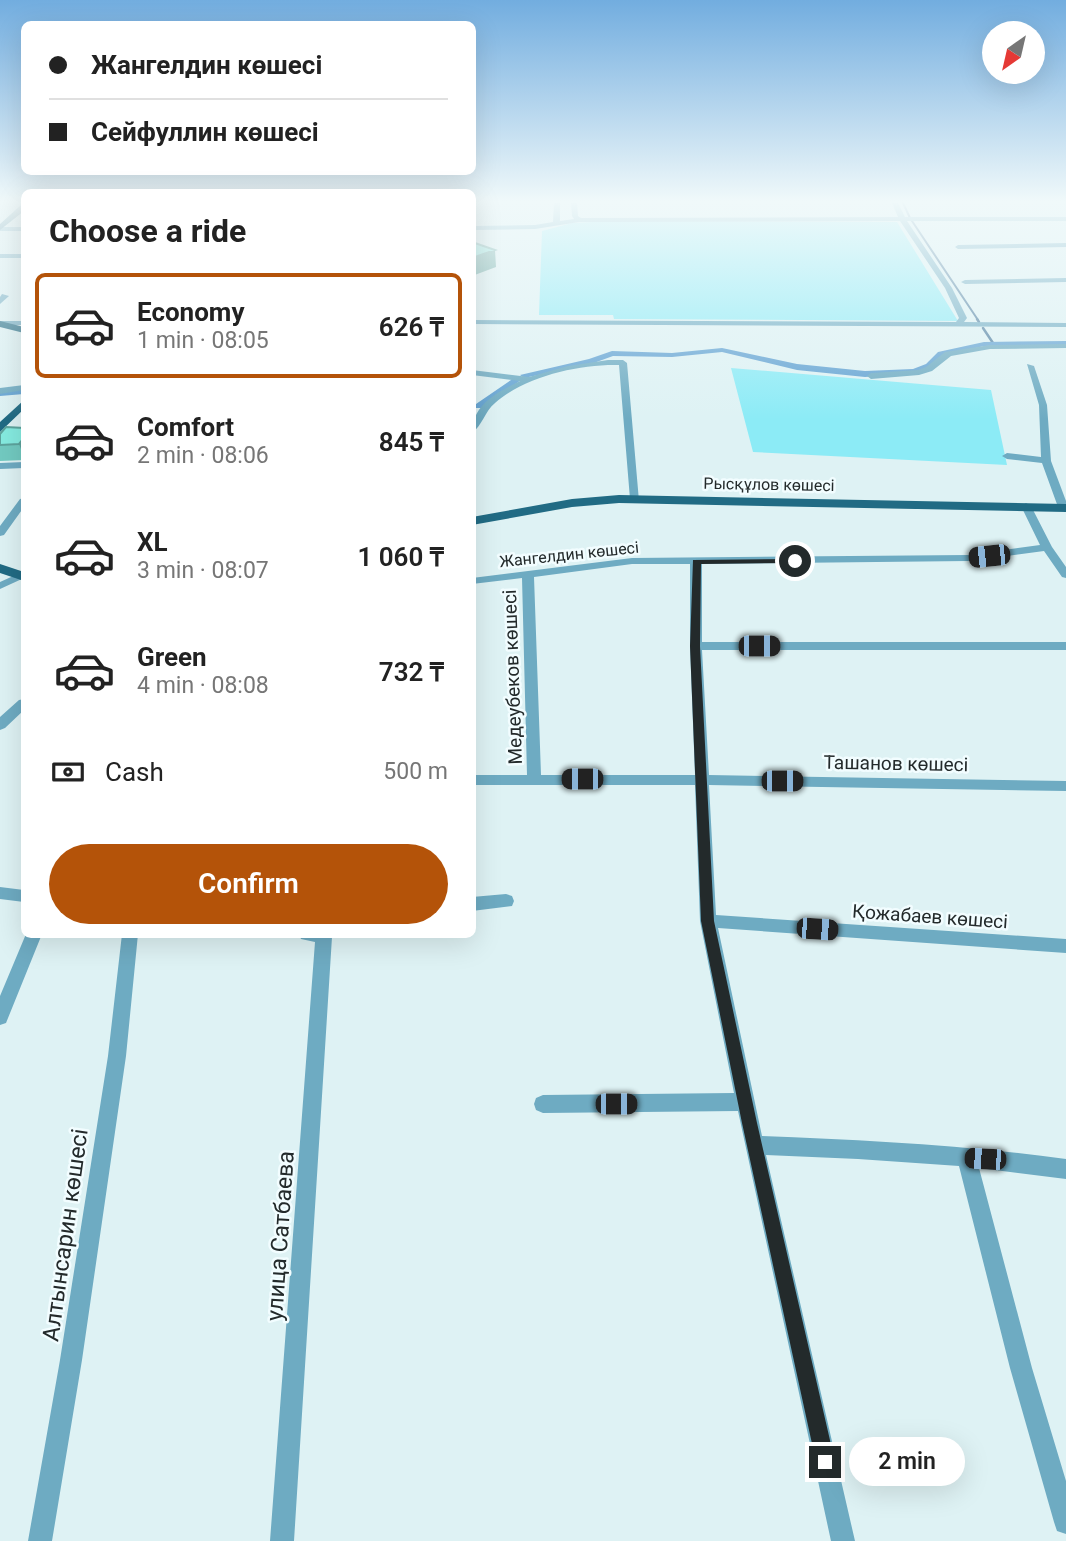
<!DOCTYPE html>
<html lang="en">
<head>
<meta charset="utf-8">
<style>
	:root { --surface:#fff; --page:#f2f2f2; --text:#222; --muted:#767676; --line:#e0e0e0; --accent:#b45309 }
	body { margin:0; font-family:Roboto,sans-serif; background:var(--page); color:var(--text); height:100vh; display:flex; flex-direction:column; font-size:26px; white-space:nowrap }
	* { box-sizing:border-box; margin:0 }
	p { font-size:23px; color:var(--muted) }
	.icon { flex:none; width:38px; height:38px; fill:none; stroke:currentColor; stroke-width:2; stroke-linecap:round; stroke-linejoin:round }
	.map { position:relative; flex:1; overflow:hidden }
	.details { position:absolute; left:21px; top:189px; width:455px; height:749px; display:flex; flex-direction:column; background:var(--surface); border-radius:10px; box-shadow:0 7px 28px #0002 }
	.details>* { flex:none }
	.guide { position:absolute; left:21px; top:21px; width:455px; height:154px; border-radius:10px; box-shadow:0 7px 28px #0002; display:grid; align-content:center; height:154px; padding:0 28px; background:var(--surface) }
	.needle { width:46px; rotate:214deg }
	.controls { position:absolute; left:982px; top:21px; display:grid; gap:14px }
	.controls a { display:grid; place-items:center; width:63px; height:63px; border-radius:50%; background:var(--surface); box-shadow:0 7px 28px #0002; font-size:35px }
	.end { position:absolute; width:32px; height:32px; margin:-16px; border:9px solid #232a2b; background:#fff; box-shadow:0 0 0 4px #fff }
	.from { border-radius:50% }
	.bubble { position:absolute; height:49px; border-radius:24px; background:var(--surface); box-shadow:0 7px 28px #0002; font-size:23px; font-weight:600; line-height:49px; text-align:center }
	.car { position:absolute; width:21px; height:42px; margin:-21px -10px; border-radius:9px; box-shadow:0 0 5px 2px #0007; background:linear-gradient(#222 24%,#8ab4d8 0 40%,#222 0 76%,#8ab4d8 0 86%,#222 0) }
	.guide b { display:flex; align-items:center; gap:24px; height:66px; font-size:26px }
	.guide b+b { border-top:2px solid var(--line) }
	.guide i { width:18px; height:18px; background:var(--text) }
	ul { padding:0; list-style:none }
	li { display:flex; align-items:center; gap:21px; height:105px; margin:0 14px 10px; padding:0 14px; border:4px solid transparent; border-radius:10px }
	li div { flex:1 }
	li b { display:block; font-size:26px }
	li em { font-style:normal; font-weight:600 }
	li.current { border-color:var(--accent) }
	li>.icon { width:63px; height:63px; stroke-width:1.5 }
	h2 { padding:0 28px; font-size:32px; line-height:84px }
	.pay { display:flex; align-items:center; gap:18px; height:77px; padding:0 28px; font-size:26px }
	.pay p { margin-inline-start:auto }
	.primary-button { display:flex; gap:14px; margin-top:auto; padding:14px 28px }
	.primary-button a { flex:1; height:80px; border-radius:42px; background:var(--accent); color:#fff; font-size:28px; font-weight:600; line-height:80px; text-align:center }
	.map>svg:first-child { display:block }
	.green { fill:#8cebf6 }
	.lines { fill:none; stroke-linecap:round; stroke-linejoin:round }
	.stream-far1 { stroke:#4f7ea0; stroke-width:2 }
	.stream { stroke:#4f7ea0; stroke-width:2.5 }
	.canal { fill:#62a2d2; fill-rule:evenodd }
	.minor { fill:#6eabc2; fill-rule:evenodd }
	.major { fill:#216b84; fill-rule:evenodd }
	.wall { fill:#72cac1 }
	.shaded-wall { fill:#5da49d }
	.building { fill:#85ebe0; stroke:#5da49d; stroke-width:2 }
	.route { fill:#232a2b }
	.labels { text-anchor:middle; stroke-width:5; stroke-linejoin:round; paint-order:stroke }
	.far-street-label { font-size:16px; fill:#232a2b; stroke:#f2fdff }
	.street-label { font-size:19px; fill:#232a2b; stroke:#f2fdff }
	.near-street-label { font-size:23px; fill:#232a2b; stroke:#f2fdff }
</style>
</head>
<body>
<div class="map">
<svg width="1066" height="1541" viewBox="0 0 1066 1541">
	<rect width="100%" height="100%" fill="#def2f4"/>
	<!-- green -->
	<path class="green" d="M 615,221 L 897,222 L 958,321 L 614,319 L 613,315 L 539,315 L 542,231 L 572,223 Z
		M 731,368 L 991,390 L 1007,465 L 753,452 Z"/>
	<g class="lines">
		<!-- stream-far1 -->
		<path class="stream-far1" d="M 903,203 L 910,218
			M 912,221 L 978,320"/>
		<!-- stream -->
		<path class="stream" d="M 977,319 L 979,322
			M 983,328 L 993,343"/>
		<!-- canal -->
		<path class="canal" d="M 1066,341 L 1066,345 L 984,346 L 944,356 L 932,368 L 917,373 L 865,377 L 797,370 L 722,352 L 672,357 L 613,356 L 591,364 L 524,378 L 520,375 L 589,359 L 612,351 L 672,353 L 722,348 L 797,364 L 865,371 L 913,369 L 926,364 L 938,352 L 984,342 Z
			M 514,378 L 521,380 L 482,408 L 476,408 L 476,404 Z
			M 24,388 L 24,394 L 0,396 L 0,390 Z"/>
		<!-- minor -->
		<path class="minor" d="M 554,203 L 560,203 L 560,221 L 574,219 L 572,216 L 571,203 L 577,203 L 578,216 L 581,218 L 898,217 L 892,203 L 898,203 L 905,217 L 1066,217 L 1066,221 L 907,221 L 952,288 L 967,318 L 964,322 L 1066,323 L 1066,327 L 472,324 L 472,320 L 956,322 L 959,318 L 945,288 L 900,221 L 579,222 L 535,229 L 472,230 L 472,226 L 535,225 L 553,222 Z
			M 0,227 L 24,227 L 24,231 L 0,231 Z
			M 1066,243 L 1066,247 L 958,249 L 955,247 L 958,245 Z
			M 0,254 L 24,254 L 24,258 L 0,258 Z
			M 1066,278 L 1066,282 L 965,284 L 961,282 L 965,280 Z
			M 2,294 L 9,296 L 0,304 L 0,297 Z
			M 0,321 L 24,321 L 24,325 L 0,325 Z
			M 1066,344 L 1066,348 L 990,349 L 951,356 L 932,371 L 919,375 L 871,379 L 867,376 L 871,373 L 918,370 L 926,367 L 945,352 L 990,345 Z
			M 608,360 L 623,360 L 627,363 L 639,501 L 630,499 L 619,365 C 579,364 526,376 495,403 C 485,411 482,426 472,433 C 472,405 497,392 520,381 L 472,375 L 472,370 L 529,377 L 568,366 Z
			M 1027,364 L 1034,366 L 1047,405 L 1051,461 L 1066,501 L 1066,509 L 1058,507 L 1042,463 L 1007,459 L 1002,456 L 1007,453 L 1041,457 L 1039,405 Z
			M 24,385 L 24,390 L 0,394 L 0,388 Z
			M 24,462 L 24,468 L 0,469 L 0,463 Z
			M 24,498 L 24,507 L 4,535 L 0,536 L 0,526 L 20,499 Z
			M 1026,503 L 1031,506 L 1052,547 L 1066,567 L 1066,578 L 1062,577 L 1044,551 L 968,561 L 702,564 L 702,642 L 1066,642 L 1066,650 L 702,650 L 709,775 L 1066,781 L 1066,791 L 709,785 L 716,915 L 1066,939 L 1066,953 L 718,928 L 762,1136 C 863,1140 965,1145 1066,1159 L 1066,1179 L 979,1168 L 1032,1368 L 1066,1481 L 1066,1534 L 1057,1531 L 1054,1522 L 1010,1368 L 959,1166 L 858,1159 L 766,1155 L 855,1541 L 831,1541 L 738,1111 L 543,1113 L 536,1110 L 534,1104 L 536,1098 L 543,1095 L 734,1093 L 700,921 L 695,785 L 472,785 L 472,775 L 527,775 L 522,578 L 472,584 L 472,578 L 632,558 L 968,555 L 1040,545 L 1021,506 ZM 632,564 L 690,564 L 690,646 L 695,775 L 541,775 L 534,577 Z
			M 20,573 L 24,574 L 24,578 L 0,589 L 0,582 Z
			M 24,699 L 24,710 L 5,728 L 0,730 L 0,717 L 19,700 Z
			M 0,887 L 24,890 L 24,902 L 0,899 Z
			M 506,894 L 512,896 L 514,901 L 512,906 L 472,911 L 472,897 Z
			M 26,934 L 42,934 L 6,1023 L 0,1025 L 0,996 Z
			M 122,934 L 138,934 L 126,1056 L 82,1360 L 52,1541 L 28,1541 L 60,1360 L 108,1056 Z
			M 299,934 L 332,934 L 332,937 L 294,1541 L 270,1541 L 315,942 L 301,939 Z"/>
		<!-- major -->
		<path class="major" d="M 21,205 L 24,205 L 24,211 L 0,230 L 0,224 Z
			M 0,321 L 24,327 L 24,333 L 0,327 Z
			M 24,400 L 24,409 L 0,432 L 0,422 Z
			M 619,495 L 1066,504 L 1066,512 L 619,503 L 572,507 L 472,525 L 472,517 L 572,499 Z
			M 0,564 L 24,572 L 24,581 L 0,573 Z"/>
	</g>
	<!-- wall -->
	<path class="wall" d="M 24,428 L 24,460 L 0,461 L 0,434 Z"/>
	<!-- shaded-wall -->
	<path class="shaded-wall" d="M 495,250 L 496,267 L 472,276 L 472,258 Z
		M 24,438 L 24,457 L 19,444 Z"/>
	<!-- building -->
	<path class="building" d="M 472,242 L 495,250 L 472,258 Z
		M 6,427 L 24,428 L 24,438 L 19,444 L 0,445 L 0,434 Z"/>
	<!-- sky -->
	<linearGradient id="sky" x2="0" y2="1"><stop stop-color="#72addf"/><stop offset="0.48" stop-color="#f0f9fa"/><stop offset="1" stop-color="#f0f9fa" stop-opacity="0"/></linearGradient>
	<rect width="1066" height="419" fill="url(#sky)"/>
	<!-- route -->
	<path class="route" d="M 795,559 L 798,559 L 798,563 L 701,564 L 700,646 L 714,921 L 757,1123 L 835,1462 L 832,1469 L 825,1471 L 818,1469 L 816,1462 L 742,1123 L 701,921 L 690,646 L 693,560 Z"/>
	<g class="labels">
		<!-- far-street labels -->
		<g class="far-street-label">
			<text transform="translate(769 484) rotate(1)" y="6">Рысқұлов көшесі</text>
			<text transform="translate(569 554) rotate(-6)" y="6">Жангелдин көшесі</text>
		</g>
		<!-- street labels -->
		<g class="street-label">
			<text transform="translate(512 677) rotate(-92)" y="7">Медеубеков көшесі</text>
			<text transform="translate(896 763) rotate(1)" y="7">Ташанов көшесі</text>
			<text transform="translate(930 916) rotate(4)" y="7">Қожабаев көшесі</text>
		</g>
		<!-- near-street labels -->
		<g class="near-street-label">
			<text transform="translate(65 1235) rotate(-82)" y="8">Алтынсарин көшесі</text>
			<text transform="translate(280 1236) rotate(-86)" y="8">улица Сатбаева</text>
		</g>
	</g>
</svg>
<div class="controls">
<a><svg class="needle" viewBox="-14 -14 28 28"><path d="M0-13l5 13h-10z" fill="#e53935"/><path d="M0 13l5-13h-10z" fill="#767676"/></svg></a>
</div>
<i class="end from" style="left:795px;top:561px"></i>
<i class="end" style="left:825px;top:1462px"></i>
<div class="bubble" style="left:849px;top:1437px;width:116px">2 min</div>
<i class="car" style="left:989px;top:556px;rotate:264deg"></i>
<i class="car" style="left:759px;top:646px;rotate:90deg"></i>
<i class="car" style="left:582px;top:779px;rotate:270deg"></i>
<i class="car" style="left:782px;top:781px;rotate:90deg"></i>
<i class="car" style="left:817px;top:929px;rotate:94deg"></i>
<i class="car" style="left:616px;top:1104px;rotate:90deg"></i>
<i class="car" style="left:985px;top:1159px;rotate:273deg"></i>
<div class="guide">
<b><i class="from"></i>Жангелдин көшесі</b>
<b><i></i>Сейфуллин көшесі</b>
</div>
<section class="details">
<h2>Choose a ride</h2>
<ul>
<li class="current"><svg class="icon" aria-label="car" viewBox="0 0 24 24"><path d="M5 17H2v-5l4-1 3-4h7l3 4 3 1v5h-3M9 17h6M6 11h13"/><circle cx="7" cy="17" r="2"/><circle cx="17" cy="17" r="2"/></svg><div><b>Economy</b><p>1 min · 08:05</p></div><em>626 ₸</em></li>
<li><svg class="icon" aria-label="car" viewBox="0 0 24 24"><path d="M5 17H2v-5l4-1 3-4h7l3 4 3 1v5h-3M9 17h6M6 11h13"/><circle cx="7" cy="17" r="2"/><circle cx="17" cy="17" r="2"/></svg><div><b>Comfort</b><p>2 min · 08:06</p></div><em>845 ₸</em></li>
<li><svg class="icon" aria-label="car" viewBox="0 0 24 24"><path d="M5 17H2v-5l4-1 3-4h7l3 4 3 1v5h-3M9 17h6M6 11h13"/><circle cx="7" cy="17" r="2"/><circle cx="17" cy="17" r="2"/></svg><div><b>XL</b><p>3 min · 08:07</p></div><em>1 060 ₸</em></li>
<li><svg class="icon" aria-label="car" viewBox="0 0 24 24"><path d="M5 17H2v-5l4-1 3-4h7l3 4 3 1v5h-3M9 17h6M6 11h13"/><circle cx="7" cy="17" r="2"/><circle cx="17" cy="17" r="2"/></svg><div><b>Green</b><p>4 min · 08:08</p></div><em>732 ₸</em></li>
</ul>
<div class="pay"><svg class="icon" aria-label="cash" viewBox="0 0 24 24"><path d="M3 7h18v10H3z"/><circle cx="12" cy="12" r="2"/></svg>Cash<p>500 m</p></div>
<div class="primary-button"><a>Confirm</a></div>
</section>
</div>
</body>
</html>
